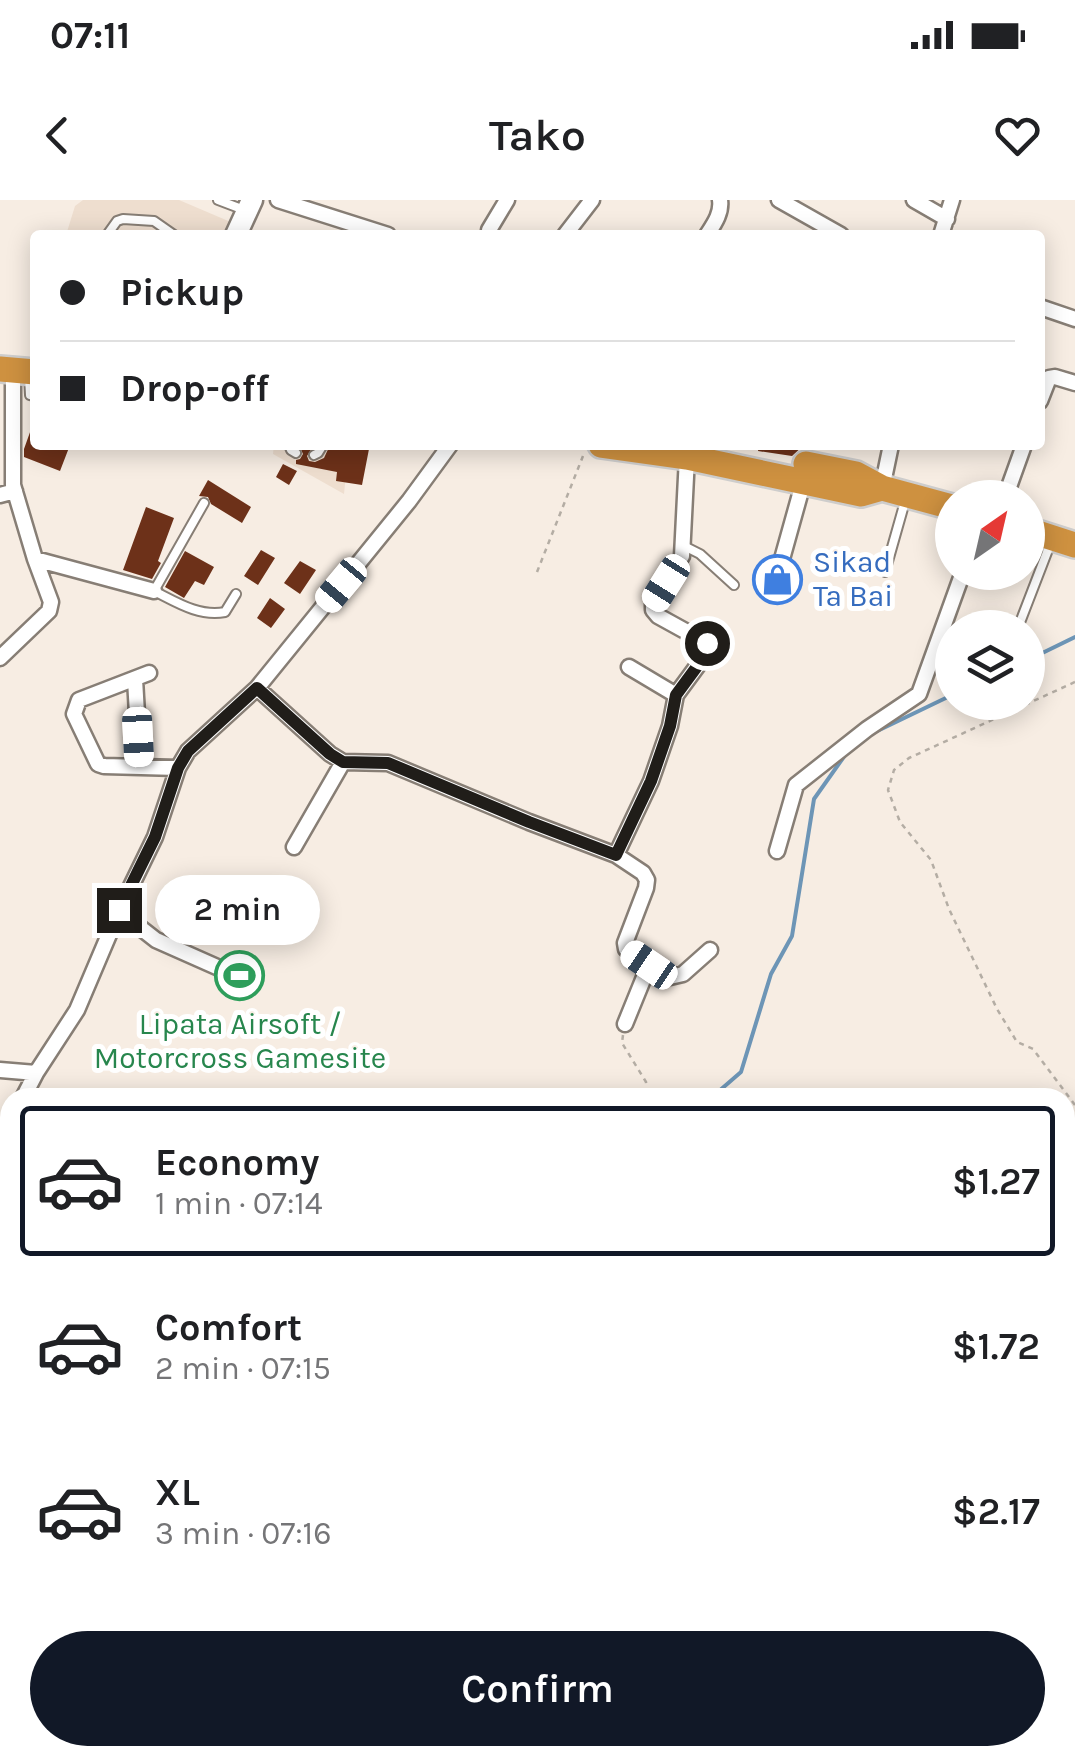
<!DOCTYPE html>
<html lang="en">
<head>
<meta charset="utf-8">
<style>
	:root { --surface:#fff; --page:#f6f6f6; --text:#202124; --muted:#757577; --line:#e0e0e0; --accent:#111827 }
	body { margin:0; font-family:Karla,sans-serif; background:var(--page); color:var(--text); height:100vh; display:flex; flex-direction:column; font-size:38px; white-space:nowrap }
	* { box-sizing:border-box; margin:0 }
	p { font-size:32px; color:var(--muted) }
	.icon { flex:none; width:55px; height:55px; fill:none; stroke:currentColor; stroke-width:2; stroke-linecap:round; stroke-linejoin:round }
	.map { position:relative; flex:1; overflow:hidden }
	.drawer { position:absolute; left:0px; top:888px; width:1075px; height:678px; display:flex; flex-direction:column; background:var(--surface); border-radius:30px 30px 0 0; box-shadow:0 5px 25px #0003 }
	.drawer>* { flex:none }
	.top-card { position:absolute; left:30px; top:30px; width:1015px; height:220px; border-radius:10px; box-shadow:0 5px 25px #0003; display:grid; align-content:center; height:220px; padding:0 30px; background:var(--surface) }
	.needle { width:65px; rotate:34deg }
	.buttons { position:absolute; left:935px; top:280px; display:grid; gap:20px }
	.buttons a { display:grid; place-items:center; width:110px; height:110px; border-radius:50%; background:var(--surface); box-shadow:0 5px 25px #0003; font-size:50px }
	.end { position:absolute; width:45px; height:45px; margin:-22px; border:12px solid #201d19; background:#fff; box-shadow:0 0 0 5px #fff }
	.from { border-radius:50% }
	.bubble { position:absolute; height:70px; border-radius:35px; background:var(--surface); box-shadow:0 5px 25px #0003; font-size:32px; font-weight:600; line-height:70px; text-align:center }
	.car { position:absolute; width:30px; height:60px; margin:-30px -15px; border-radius:12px; box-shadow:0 0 8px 2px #0007; background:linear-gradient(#fff 24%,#345 0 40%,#fff 0 76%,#345 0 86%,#fff 0) }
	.top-card b { display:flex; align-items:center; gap:35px; height:95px; font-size:38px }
	.top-card b+b { border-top:2px solid var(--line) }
	.top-card i { width:25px; height:25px; background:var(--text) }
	ul { padding:18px 0 0; list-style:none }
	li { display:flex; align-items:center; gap:30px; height:150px; margin:0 20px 15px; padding:0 10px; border:5px solid transparent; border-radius:10px }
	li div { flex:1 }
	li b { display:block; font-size:38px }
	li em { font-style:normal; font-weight:600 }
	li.on { border-color:var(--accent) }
	li>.icon { width:90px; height:90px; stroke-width:1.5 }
	.cta { display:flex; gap:20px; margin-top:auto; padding:20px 30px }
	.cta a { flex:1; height:115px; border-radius:60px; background:var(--accent); color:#fff; font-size:40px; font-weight:600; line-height:115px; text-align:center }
	.status { display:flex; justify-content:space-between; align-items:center; height:70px; padding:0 50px; background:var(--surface); direction:ltr }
	.status svg { height:28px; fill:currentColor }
	header { display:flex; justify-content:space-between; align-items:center; height:130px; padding:0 30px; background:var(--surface); font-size:45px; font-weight:600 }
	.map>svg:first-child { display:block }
	.built { fill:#eedecf }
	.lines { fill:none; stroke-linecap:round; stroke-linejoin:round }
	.stream { stroke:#6d95b6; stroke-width:4 }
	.building { fill:#6d3119 }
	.lane-casing { stroke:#877e75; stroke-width:12 }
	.street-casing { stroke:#877e75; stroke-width:19 }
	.secondary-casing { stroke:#877e75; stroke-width:25 }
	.highway-casing { stroke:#cecdcc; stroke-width:30 }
	.path { stroke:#b4ada4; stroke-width:2.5; stroke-dasharray:5 5; stroke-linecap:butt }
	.lane { stroke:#fff; stroke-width:8 }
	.street { stroke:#fff; stroke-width:14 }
	.secondary { stroke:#fff; stroke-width:20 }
	.highway { stroke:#ce9140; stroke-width:25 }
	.route { stroke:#201d19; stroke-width:12 }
	.labels { text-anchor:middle; stroke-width:10; stroke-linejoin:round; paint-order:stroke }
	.shop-label { font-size:30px; fill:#366cbe; stroke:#fff; text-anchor:start }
	.leisure-label { font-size:30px; fill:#27864d; stroke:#fff }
</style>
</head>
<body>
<div class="status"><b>07:11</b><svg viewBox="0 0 49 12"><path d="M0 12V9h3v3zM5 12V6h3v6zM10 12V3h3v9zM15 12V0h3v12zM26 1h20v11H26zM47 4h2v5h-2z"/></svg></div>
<header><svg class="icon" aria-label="back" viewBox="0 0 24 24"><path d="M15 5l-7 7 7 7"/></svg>Tako<svg class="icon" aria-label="heart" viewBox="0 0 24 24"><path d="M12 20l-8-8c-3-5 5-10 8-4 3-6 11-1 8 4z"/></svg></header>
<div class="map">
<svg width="1075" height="1563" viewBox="0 0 1075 1563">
	<rect width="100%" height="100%" fill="#f7ede3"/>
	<!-- built -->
	<path class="built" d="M 83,0 L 179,0 L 233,23 L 227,35 L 66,35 L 75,6 Z
		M 274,245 L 349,245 L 344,294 L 273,254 Z"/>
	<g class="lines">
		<!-- stream -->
		<path class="stream" d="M 1028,460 L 1075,437
			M 871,534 L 952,495
			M 711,898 L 741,872 L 771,774 L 792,736 L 814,599 L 848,551
			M 181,1563 L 190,1555"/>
	</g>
	<!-- building -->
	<path class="building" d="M 34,221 L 35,245 L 70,245 L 60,271 L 24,257 L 24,249 Z
		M 299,245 L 314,245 L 307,256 L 309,261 L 315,262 L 324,258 L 330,245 L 369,249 L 362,285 L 336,281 L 337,272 L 296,264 L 296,260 L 300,259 L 303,254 Z
		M 759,245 L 804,245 L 792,256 L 758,251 Z
		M 283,264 L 297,271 L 289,285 L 276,277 Z
		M 208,280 L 251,307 L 242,323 L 211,304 L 208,297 L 199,296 Z
		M 146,307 L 174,318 L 158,361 L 161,363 L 152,379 L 123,370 Z
		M 261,350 L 275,358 L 258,385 L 244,376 Z
		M 185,351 L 214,367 L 204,385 L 195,381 L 184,398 L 165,387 Z
		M 300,361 L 316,370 L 300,394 L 284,383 Z
		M 270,398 L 285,409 L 271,428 L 257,418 Z"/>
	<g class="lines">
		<defs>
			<path id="lane" d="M 218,0 L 247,11
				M 107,35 L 117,21 L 123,19 L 154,21 L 174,35
				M 29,176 L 30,195 L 35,196
				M 289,245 L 291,250 L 296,253
				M 314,255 L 318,253 L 323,245
				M 204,303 L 154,391 C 176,402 199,417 225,412 L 236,394
				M 684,346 L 700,354 L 734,385
				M 885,372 L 906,298
				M 1019,425 L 1051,342
				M 1065,1041 L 1075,1015
				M 1065,1091 L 1069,1100
				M 0,1282 L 10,1285"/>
			<path id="street" d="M 278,0 L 388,35
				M 779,0 L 841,35
				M 914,0 L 947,19
				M 489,35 L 489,30 L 507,0
				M 565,35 L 592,0
				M 707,35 C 714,24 722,13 720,0
				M 941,35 L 952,0
				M 1040,107 L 1075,119
				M 1040,201 L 1049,178 L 1055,177 L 1075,183
				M 882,288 L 891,245
				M 0,295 L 15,291
				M 1005,298 L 1024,245
				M 35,359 L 154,391
				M 785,386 L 779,381 L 777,377 L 804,280
				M 0,458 L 49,411 L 51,402 L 35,359 L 13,285 L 13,170
				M 629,467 L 676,495
				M 149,473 L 79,500 L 74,514 L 98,564 L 104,566 L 178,568
				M 135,479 L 140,567
				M 257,488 L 330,554 L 343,562 L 388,563 L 529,622 L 616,655 L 643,673 L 647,680 L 646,688 L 625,743 L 626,749 L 670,777 L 683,774 L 710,750
				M 294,647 L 343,562
				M 777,651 L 796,585 L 867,529 L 919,494 L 963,372
				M 616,655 L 651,581 L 670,526 L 676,495 L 704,457 L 708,447 L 707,443 L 658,416 L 653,410 L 653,405 L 682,356 L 687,257
				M 119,711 L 156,740 L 235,775
				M 625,824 L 649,765
				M 0,870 L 36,873
				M 23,898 L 36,873 L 77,810 L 119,711 L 155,637 L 178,568 L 188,551 L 257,488 L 409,301 L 450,245
				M 0,946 L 10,924
				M 1065,948 L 1075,940
				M 0,1198 L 8,1200
				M 1065,1243 L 1075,1247
				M 1065,1425 L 1075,1429"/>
			<path id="secondary" d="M 236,35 L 252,0"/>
			<path id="highway" d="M 0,169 L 35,172
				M 601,245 L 687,257 L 861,294 L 882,288
				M 806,264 L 856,274 L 882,288 L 952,307
				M 1028,330 L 1075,345"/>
		</defs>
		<!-- lane casing -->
		<use href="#lane" class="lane-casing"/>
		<!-- street casing -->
		<use href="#street" class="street-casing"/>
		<!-- secondary casing -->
		<use href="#secondary" class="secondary-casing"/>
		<!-- highway casing -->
		<use href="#highway" class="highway-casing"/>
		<!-- path -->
		<path class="path" d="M 537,372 L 583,256
			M 1075,482 L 909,558 L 894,570 L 888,590 L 900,622 L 931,660 L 949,709 L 997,809 L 1017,842 L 1033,849 L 1075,905
			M 623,835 L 622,843 L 646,882 L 647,898
			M 1065,1120 L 1068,1108
			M 1065,1178 L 1065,1206"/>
		<!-- lane -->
		<use href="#lane" class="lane"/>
		<!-- street -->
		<use href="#street" class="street"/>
		<!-- secondary -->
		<use href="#secondary" class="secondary"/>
		<!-- highway -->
		<use href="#highway" class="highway"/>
	</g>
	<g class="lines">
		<!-- route -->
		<path class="route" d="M 119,710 L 155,637 L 178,568 L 188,551 L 257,488 L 330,554 L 343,562 L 388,563 L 529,622 L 616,655 L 651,581 L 670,526 L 676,495 L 704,457 L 708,447 L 707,443"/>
	</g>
	<!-- icons -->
	<defs>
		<symbol id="shop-ring" viewBox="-11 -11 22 22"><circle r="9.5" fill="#fff" stroke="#3f7fe0" stroke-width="1.5"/><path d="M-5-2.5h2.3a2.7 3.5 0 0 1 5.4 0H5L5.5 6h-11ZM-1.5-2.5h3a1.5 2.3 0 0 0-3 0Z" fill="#3f7fe0"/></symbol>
		<symbol id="stadium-ring" viewBox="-11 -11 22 22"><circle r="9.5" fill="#fff" stroke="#2e9e5b" stroke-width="1.5"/><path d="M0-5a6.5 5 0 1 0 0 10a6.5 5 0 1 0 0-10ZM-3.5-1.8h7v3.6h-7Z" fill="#2e9e5b"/></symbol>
	</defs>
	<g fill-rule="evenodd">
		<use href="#shop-ring" x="750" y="352" width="55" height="55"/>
		<use href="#stadium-ring" x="212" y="748" width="55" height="55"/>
	</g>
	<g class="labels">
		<!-- shop labels -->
		<g class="shop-label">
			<text x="813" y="372">Sikad<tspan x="813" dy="34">Ta Bai</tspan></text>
		</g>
		<!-- leisure labels -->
		<g class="leisure-label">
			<text x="240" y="834">Lipata Airsoft /<tspan x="240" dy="34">Motorcross Gamesite</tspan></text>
		</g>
	</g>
</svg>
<div class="buttons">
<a><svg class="needle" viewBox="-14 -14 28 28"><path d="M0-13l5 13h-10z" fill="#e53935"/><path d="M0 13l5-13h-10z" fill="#757577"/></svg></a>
<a><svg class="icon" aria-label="layers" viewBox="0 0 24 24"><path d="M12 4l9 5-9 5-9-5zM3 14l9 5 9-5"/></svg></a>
</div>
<i class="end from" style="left:707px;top:443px"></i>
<i class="end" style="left:119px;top:710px"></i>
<div class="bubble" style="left:155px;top:675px;width:165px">2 min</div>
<i class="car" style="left:666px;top:383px;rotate:212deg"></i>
<i class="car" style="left:341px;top:385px;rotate:220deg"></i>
<i class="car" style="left:138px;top:537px;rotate:177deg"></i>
<i class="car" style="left:649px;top:765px;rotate:304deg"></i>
<div class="top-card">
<b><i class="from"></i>Pickup</b>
<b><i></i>Drop-off</b>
</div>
<section class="drawer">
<ul>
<li class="on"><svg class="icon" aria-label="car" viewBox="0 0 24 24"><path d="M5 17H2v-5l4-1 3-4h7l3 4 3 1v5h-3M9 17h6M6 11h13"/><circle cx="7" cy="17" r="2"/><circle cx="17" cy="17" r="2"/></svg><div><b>Economy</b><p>1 min · 07:14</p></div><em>$1.27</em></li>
<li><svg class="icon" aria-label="car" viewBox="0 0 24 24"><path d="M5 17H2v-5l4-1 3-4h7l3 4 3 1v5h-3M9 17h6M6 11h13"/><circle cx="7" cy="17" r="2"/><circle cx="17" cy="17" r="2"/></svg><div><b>Comfort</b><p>2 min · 07:15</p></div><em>$1.72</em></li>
<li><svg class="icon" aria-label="car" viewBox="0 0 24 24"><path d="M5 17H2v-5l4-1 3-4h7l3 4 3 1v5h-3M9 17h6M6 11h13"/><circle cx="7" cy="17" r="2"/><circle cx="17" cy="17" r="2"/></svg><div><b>XL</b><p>3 min · 07:16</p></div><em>$2.17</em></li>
</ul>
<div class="cta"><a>Confirm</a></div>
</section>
</div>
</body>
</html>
